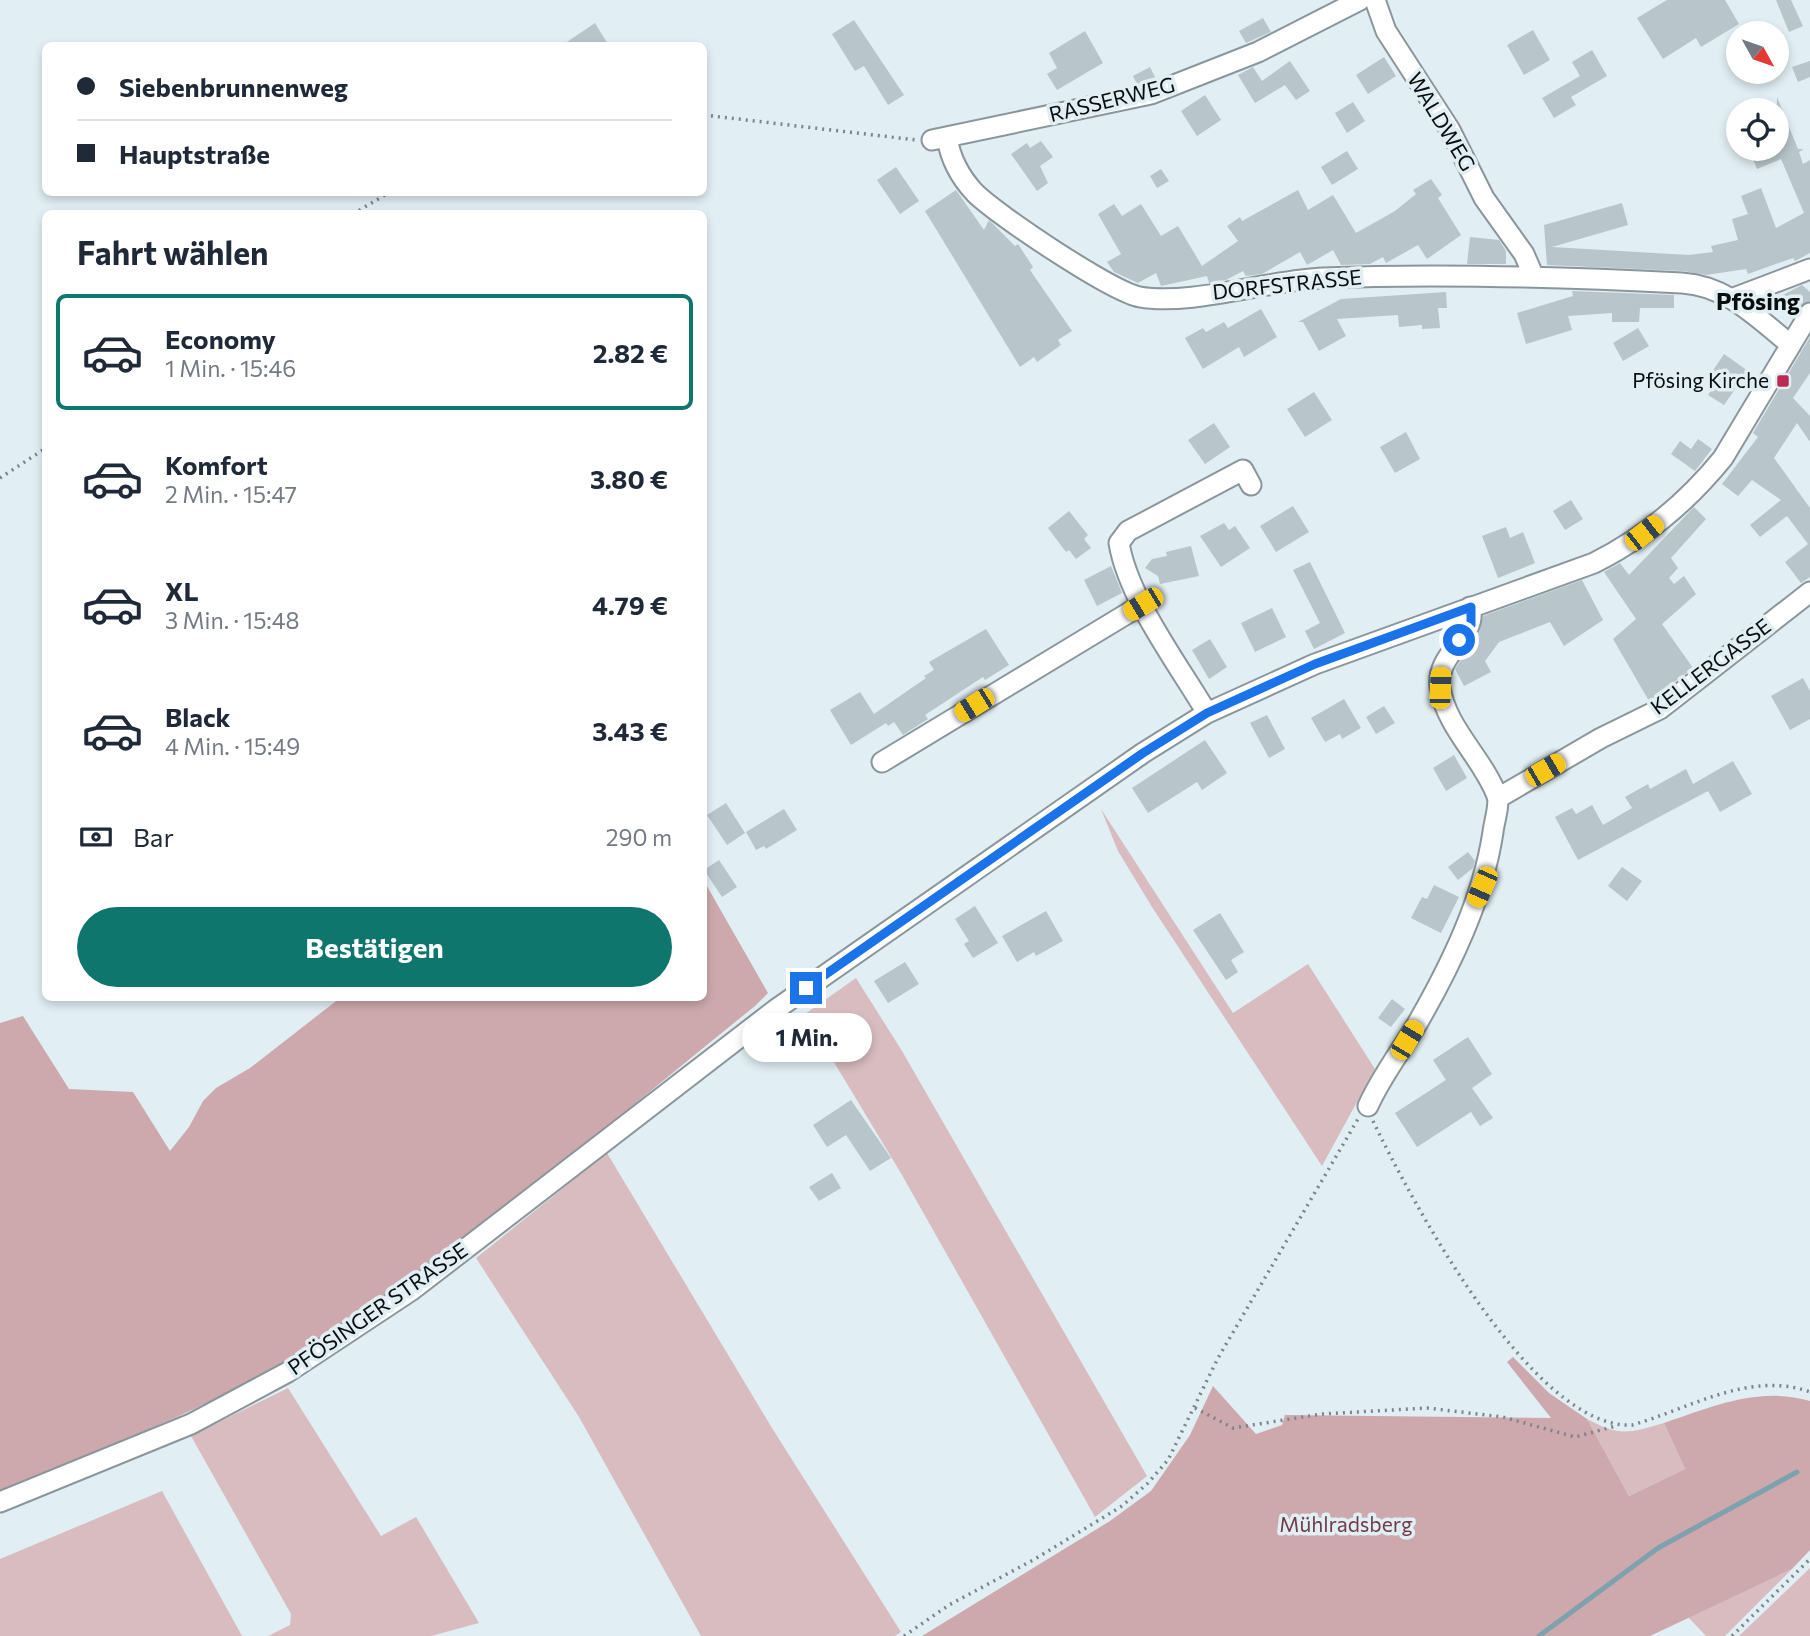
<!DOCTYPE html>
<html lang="de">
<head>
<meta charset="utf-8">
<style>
	:root { --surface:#fff; --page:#f2f2f3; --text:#1f2937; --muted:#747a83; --line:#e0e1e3; --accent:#0f766e }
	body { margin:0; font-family:Commissioner,sans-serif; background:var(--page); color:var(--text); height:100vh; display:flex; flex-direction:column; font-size:26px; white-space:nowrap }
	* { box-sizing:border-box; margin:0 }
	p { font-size:23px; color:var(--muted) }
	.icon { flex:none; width:38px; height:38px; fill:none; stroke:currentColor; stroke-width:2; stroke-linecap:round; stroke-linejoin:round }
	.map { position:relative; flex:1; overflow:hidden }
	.details { position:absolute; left:42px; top:210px; width:665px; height:791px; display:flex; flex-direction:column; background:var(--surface); border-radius:10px; box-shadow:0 4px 10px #0003 }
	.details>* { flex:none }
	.guide { position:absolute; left:42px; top:42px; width:665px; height:154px; border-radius:10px; box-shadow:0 4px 10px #0003; display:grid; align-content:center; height:154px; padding:0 35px; background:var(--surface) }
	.needle { width:46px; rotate:130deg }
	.controls { position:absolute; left:1726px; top:21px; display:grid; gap:14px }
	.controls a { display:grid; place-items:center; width:63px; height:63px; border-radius:50%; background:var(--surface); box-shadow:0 4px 10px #0003; font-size:35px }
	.end { position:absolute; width:32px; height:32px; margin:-16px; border:9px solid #1a73e8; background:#fff; box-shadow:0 0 0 4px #fff }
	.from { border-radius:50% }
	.bubble { position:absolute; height:49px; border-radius:24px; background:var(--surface); box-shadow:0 4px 10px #0003; font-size:23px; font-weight:700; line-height:49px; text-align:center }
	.car { position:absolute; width:21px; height:42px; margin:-21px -10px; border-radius:9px; box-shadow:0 0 5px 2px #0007; background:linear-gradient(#f5c518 24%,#345 0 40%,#f5c518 0 76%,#345 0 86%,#f5c518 0) }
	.guide b { display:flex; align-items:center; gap:24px; height:66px; font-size:26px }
	.guide b+b { border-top:2px solid var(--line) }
	.guide i { width:18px; height:18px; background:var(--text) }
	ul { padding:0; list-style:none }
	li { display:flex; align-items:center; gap:21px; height:116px; margin:0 14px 10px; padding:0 21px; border:4px solid transparent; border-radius:10px }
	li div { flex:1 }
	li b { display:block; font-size:26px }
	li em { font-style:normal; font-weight:700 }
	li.selected { border-color:var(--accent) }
	li>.icon { width:63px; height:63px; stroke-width:1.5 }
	h2 { padding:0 35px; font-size:32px; line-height:84px }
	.pay { display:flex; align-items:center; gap:18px; height:77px; padding:0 35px; font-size:26px }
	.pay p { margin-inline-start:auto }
	.action { display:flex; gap:14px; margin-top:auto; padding:14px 35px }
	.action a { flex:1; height:80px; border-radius:42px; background:var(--accent); color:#fff; font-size:28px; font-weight:700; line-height:80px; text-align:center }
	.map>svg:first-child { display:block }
	.green { fill:#d8bcc0 }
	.forest { fill:#cda9ad }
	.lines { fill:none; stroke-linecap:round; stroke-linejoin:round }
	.stream { stroke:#7da1ad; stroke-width:5 }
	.building { fill:#b8c5ca }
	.minor-casing { stroke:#8a969b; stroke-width:23 }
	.path { stroke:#7b8487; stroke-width:3.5; stroke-dasharray:2 5; stroke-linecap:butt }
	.minor { stroke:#fff; stroke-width:19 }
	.route { stroke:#1a73e8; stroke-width:9 }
	.poi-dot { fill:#bb2c55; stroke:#e1eef3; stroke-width:2.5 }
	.labels { text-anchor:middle; stroke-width:7; stroke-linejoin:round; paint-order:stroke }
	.street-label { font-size:21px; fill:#080d0e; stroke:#e1eef3 }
	.poi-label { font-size:21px; fill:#080d0e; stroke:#e1eef3; text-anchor:end }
	.park-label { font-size:21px; fill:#703c45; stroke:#e1eef3 }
	.quarter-label { font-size:24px; font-weight:bold; fill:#080d0e; stroke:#e1eef3 }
</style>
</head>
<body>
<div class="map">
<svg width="1810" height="1636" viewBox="0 0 1810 1636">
	<rect width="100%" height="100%" fill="#e1eef3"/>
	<!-- green -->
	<path class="green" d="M 1101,809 L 1233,1013 L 1308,964 L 1375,1069 L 1322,1166 L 1152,907 L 1118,851 Z
		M 856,978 L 902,1051 L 1147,1476 L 1095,1517 L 902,1175 L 805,1014 Z
		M 607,1153 L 772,1428 L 901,1632 L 895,1636 L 701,1636 L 579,1417 L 476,1258 Z
		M 288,1388 L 381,1536 L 416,1517 L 479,1623 L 431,1636 L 268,1636 L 290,1625 L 291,1614 L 191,1436 Z
		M 1587,1419 C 1621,1437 1628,1433 1664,1423 L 1685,1469 L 1629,1496 Z
		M 162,1491 L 242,1636 L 0,1636 L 0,1559 Z
		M 1810,1568 L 1810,1636 L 1739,1636 Z
		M 1792,1569 L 1725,1636 L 1706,1636 L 1688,1617 Z"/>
	<!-- forest -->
	<path class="forest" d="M 704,881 L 768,993 L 755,1006 C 598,1132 432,1279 257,1377 C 175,1422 87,1455 0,1491 L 0,1023 L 23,1016 L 69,1089 L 133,1092 L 170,1151 L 189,1127 L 203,1101 L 216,1088 L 250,1068 L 340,998 L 704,998 Z
		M 1513,1357 L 1549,1393 L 1587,1419 L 1629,1496 L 1685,1469 L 1664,1423 C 1712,1407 1759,1386 1810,1401 L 1810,1550 L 1792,1569 L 1650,1636 L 922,1636 L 1110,1521 L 1151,1491 L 1190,1435 L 1213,1386 L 1256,1434 L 1282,1425 L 1285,1415 L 1551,1418 L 1507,1362 Z"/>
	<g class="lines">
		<!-- stream -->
		<path class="stream" d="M 1539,1636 L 1658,1548 L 1797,1472"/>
	</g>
	<!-- building -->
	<path class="building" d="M 1667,0 L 1725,0 L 1739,24 L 1701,47 L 1696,38 L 1663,59 L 1637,18 Z
		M 1776,0 L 1791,0 L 1803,26 L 1789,32 Z
		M 1263,18 L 1271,32 L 1246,43 L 1239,31 Z
		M 854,20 L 904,95 L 888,105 L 864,66 L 855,71 L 832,34 Z
		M 595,23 L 609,46 L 561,46 Z
		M 1533,30 L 1550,60 L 1524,75 L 1507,45 Z
		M 1085,31 L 1103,63 L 1057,90 L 1047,74 L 1057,68 L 1049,53 Z
		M 1592,50 L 1607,76 L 1571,97 L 1576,105 L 1554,118 L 1542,98 L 1580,76 L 1572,62 Z
		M 1384,57 L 1396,76 L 1368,94 L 1356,75 Z
		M 1290,61 L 1310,91 L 1296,100 L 1285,85 L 1255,103 L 1238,75 L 1253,67 L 1262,81 Z
		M 1810,61 L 1810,77 L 1798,82 L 1792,67 Z
		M 1150,67 L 1156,79 L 1137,84 L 1133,76 Z
		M 1205,95 L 1221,120 L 1197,136 L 1181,111 Z
		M 1777,97 L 1798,149 L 1804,149 L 1799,152 L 1803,164 L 1810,160 L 1810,253 L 1795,261 L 1793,258 L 1748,274 L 1746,269 L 1706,275 L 1683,271 L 1547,265 L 1544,225 L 1622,203 L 1628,225 L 1552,247 L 1689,255 L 1713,252 L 1711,246 L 1738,240 L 1732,219 L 1748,214 L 1741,196 L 1761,188 L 1776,228 L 1804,213 L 1781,159 L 1757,169 L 1749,149 L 1776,149 Z
		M 1353,102 L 1365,121 L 1347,133 L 1335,113 Z
		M 1041,141 L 1053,157 L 1040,166 L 1048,183 L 1037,191 L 1011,154 L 1027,143 L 1030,148 Z
		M 1347,151 L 1358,169 L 1332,185 L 1321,167 Z
		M 896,167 L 919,201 L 900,214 L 877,180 Z
		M 1161,169 L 1169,181 L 1157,188 L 1150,176 Z
		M 1431,179 L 1442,195 L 1438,198 L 1461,235 L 1427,259 L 1418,245 L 1386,263 L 1383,257 L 1370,264 L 1341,265 L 1333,250 L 1307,265 L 1300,252 L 1262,274 L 1246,276 L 1243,271 L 1226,280 L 1209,283 L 1207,276 L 1161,286 L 1156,273 L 1138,283 L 1114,272 L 1107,262 L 1121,254 L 1098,214 L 1114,204 L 1122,216 L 1141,204 L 1161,236 L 1178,226 L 1202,266 L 1238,241 L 1227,226 L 1240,217 L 1242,221 L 1298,190 L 1308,210 L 1333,195 L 1356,233 L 1395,211 L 1416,194 L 1413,190 Z
		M 956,190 L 984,230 L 989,220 L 1015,246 L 1018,244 L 1033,267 L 1030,270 L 1072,331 L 1058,340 L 1061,345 L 1037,362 L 1034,357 L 1020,367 L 925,211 Z
		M 1470,237 L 1499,240 L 1506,251 L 1506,264 L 1467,264 Z
		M 1802,285 L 1810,292 L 1810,301 L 1800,306 L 1792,319 L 1778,308 L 1782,304 L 1779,297 Z
		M 1572,291 L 1674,295 L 1674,308 L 1640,308 L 1639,322 L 1612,322 L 1612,313 L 1568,316 L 1572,330 L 1526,344 L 1517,313 L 1573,296 Z
		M 1446,292 L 1447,308 L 1438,308 L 1440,328 L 1422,329 L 1422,325 L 1399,327 L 1398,315 L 1337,319 L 1346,336 L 1319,351 L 1303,322 L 1298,322 L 1341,299 Z
		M 1261,309 L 1277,337 L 1244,357 L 1239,347 L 1203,369 L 1185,338 L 1203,328 L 1206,332 L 1224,322 L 1228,328 Z
		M 1638,328 L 1649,346 L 1623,361 L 1613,343 Z
		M 1810,337 L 1810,373 L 1793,398 L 1810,416 L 1810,442 L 1797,423 L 1774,458 L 1810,508 L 1810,577 L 1801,583 L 1785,562 L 1808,544 L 1787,516 L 1760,537 L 1750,525 L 1781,500 L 1752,480 L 1738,496 L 1722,484 L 1758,437 L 1753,433 Z
		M 1724,354 L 1748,371 L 1724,405 L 1708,395 L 1715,384 L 1708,378 Z
		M 1314,392 L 1332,420 L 1305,437 L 1287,409 Z
		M 1214,423 L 1230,447 L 1205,464 L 1188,440 Z
		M 1406,432 L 1420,459 L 1395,473 L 1380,447 Z
		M 1698,439 L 1712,449 L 1695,471 L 1671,454 L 1680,441 L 1691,449 Z
		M 1571,500 L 1583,519 L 1565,530 L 1553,511 Z
		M 1293,506 L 1309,532 L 1276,552 L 1260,526 Z
		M 1694,507 L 1706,519 L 1671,558 L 1678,568 L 1669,578 L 1674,584 L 1684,576 L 1696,594 L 1662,624 L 1693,668 L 1649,701 L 1613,639 L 1636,619 L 1604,572 L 1620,563 L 1629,575 Z
		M 1069,511 L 1088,535 L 1084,539 L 1091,548 L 1076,559 L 1069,550 L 1066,552 L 1048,528 Z
		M 1224,523 L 1229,530 L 1235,526 L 1250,548 L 1221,567 L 1200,536 Z
		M 1506,527 L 1510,538 L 1523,532 L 1535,563 L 1498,578 L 1482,536 Z
		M 1191,546 L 1199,576 L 1160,584 L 1158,576 L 1145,568 L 1152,559 L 1167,556 L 1166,552 Z
		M 1310,562 L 1345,633 L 1314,649 L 1305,631 L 1320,623 L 1293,570 Z
		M 1111,566 L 1122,593 L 1097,606 L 1084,580 Z
		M 1582,580 L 1603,620 L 1564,646 L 1550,622 L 1499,642 L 1485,661 L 1491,672 L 1464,686 L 1455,669 L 1479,633 L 1483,616 Z
		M 1272,608 L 1286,637 L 1255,652 L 1241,623 Z
		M 986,629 L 1009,665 L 985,680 L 983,677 L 925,715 L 928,719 L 903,735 L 894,722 L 888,726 L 886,723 L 851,745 L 830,710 L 860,692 L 874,714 L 926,678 L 924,676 L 934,670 L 929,662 Z
		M 1210,639 L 1227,667 L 1209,679 L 1192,650 Z
		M 1803,678 L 1810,691 L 1810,719 L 1790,730 L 1771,696 Z
		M 1344,699 L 1361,728 L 1342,739 L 1340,734 L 1325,742 L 1311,718 Z
		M 1384,706 L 1395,723 L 1376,734 L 1366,717 Z
		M 1267,715 L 1285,749 L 1269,758 L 1250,723 Z
		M 1205,740 L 1227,773 L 1202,790 L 1197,782 L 1148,813 L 1132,788 Z
		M 1454,755 L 1467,778 L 1446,791 L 1433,768 Z
		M 1733,761 L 1752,794 L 1720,812 L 1708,791 L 1578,860 L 1555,817 L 1572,808 L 1576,814 L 1592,805 L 1603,825 L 1632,808 L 1625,797 L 1648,784 L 1650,789 L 1686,769 L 1693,784 Z
		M 726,803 L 745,833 L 727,845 L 707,815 Z
		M 784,809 L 797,830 L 766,849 L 764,846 L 756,850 L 746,832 Z
		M 1468,852 L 1475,861 L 1473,868 L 1458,880 L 1448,867 Z
		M 719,860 L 737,887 L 722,897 L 704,870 Z
		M 1622,867 L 1642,881 L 1627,901 L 1608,886 Z
		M 1434,885 L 1459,897 L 1441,933 L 1411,918 L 1422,897 L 1427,899 Z
		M 975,906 L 998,943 L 973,958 L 964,944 L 969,941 L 955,919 Z
		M 1046,911 L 1063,941 L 1036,956 L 1034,952 L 1017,962 L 1002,936 Z
		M 1220,913 L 1244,952 L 1231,960 L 1238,972 L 1226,980 L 1193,930 Z
		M 905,962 L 919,984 L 888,1003 L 874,981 Z
		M 1392,999 L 1405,1009 L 1391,1027 L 1378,1018 Z
		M 1468,1037 L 1492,1074 L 1472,1088 L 1493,1118 L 1480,1126 L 1471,1112 L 1417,1147 L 1395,1113 L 1446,1080 L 1433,1060 Z
		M 851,1100 L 891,1158 L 870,1171 L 846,1135 L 827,1147 L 813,1125 Z
		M 832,1173 L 841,1188 L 819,1201 L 809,1187 Z"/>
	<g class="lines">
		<defs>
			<path id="minor" d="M 1375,0 L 1386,31 L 1450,130 L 1484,198 L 1524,254 L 1534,277
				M 947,137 C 950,158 960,177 975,193 C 997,215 1112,292 1140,297 C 1191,306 1269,280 1323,278 C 1443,273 1563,277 1682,283 C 1728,286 1757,318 1791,345
				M 932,140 L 1151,94 L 1258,52 L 1360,0
				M 1734,298 L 1810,269
				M 1207,713 C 1178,664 1128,598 1119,543 L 1128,531 L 1243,470 L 1251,485
				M 882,762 L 1143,604
				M 1498,798 L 1601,738 L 1660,709 L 1810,592
				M 1368,1106 C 1381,1077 1401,1051 1417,1024 C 1451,965 1483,899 1493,832 C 1494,822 1500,805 1497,796 C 1483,758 1446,728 1440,687 C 1435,654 1479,636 1470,607
				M 0,1502 L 191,1424 L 288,1372 L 412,1290 L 775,1010 L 1143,753 L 1207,713 L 1315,664 L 1594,563 C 1644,538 1688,501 1723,458 L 1810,313"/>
		</defs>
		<!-- minor casing -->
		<use href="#minor" class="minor-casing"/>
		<!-- path -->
		<path class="path" d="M 704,115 L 916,140
			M 353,214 L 390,192
			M 0,478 L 46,448
			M 1373,1121 C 1411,1200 1533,1430 1632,1425 C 1689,1409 1750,1370 1810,1392
			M 1195,1408 L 1233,1428 L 1322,1414 L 1427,1408 L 1503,1417 L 1575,1437 L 1616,1426
			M 904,1636 L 949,1605 L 1035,1559 L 1122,1506 L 1148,1483 L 1168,1460 L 1218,1358 L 1358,1119
			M 1732,1636 L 1810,1559"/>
		<!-- minor -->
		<use href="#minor" class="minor"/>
	</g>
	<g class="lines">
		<!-- route -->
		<path class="route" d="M 806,988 L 1143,753 L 1207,713 L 1315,664 L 1471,607 L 1471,625 L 1459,640"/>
	</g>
	<!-- markers -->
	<rect class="poi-dot" x="1776" y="374" width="14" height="14" rx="3.5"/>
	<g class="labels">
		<!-- street labels -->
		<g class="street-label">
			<text transform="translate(1112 100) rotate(-14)" y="7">RASSERWEG</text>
			<text transform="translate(1441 122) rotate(59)" y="7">WALDWEG</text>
			<text transform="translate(1287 285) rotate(-6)" y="7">DORFSTRASSE</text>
			<text transform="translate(1711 667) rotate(-37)" y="7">KELLERGASSE</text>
			<text transform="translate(378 1309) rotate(-35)" y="7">PFÖSINGER STRASSE</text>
		</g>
		<!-- poi labels -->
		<g class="poi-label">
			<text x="1769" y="388">Pfösing Kirche</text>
		</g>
		<!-- park labels -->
		<g class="park-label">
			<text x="1346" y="1532">Mühlradsberg</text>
		</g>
		<!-- quarter labels -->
		<g class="quarter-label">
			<text x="1758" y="310">Pfösing</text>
		</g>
	</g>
</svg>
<div class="controls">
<a><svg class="needle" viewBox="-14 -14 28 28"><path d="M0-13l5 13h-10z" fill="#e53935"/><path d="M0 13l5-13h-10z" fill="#747a83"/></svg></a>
<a><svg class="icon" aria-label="locate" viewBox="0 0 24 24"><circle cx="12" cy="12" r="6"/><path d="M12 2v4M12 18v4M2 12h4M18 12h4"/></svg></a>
</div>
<i class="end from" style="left:1459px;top:640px"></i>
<i class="end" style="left:806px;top:988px"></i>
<div class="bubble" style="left:742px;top:1013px;width:130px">1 Min.</div>
<i class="car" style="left:1644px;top:533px;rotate:52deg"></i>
<i class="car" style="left:1143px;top:604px;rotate:239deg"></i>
<i class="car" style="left:1440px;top:688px;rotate:2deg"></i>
<i class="car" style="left:974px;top:705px;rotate:238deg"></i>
<i class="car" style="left:1545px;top:770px;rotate:60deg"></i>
<i class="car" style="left:1482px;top:887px;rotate:204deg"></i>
<i class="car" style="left:1407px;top:1040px;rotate:31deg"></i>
<div class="guide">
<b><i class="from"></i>Siebenbrunnenweg</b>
<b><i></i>Hauptstraße</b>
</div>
<section class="details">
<h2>Fahrt wählen</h2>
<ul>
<li class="selected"><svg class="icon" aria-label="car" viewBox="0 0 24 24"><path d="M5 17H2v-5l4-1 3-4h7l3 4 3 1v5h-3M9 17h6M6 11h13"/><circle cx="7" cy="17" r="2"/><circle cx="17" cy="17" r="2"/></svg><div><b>Economy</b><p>1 Min. · 15:46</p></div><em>2.82 €</em></li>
<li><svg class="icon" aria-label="car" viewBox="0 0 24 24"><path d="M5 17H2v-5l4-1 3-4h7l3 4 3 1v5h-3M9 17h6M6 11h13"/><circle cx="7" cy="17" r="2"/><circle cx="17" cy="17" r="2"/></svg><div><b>Komfort</b><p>2 Min. · 15:47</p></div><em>3.80 €</em></li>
<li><svg class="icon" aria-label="car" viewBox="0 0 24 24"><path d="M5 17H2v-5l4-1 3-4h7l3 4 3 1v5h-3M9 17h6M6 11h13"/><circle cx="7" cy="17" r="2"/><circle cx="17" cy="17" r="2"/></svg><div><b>XL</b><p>3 Min. · 15:48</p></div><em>4.79 €</em></li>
<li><svg class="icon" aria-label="car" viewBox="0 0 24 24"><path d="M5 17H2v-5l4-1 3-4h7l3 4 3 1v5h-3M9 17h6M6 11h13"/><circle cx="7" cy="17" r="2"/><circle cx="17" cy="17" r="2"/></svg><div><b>Black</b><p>4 Min. · 15:49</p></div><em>3.43 €</em></li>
</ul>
<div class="pay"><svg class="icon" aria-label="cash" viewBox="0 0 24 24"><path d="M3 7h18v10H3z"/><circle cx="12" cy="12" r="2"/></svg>Bar<p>290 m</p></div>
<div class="action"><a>Bestätigen</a></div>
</section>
</div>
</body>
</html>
